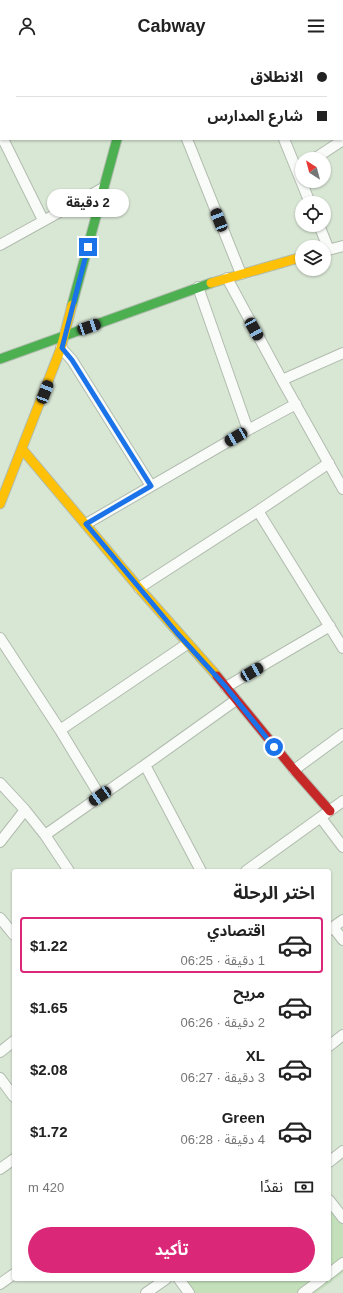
<!DOCTYPE html>
<html lang="ar">
<head>
<meta charset="utf-8">
<style>
	:root { --surface:#fff; --page:#f2f2f2; --text:#222; --muted:#767676; --line:#e0e0e0; --accent:#db2777 }
	body { margin:0; font-family:Helvetica,"Noto Sans Arabic",sans-serif; background:var(--page); color:var(--text); direction:rtl; height:100vh; display:flex; flex-direction:column; font-size:15px; white-space:nowrap }
	* { box-sizing:border-box; margin:0 }
	p { font-size:13px; color:var(--muted) }
	.icon { flex:none; width:22px; height:22px; fill:none; stroke:currentColor; stroke-width:2; stroke-linecap:round; stroke-linejoin:round }
	.map { position:relative; flex:1; overflow:hidden; direction:ltr }
	.details { position:absolute; left:12px; top:817px; width:319px; height:412px; display:flex; flex-direction:column; background:var(--surface); border-radius:4px; box-shadow:0 1px 3px #0004; direction:rtl }
	.details>* { flex:none }
	.guide { position:absolute; left:0px; top:0px; width:343px; height:88px; box-shadow:0 1px 3px #0004; direction:rtl; display:grid; align-content:center; height:88px; padding:0 16px; background:var(--surface) }
	.needle { width:26px; rotate:324deg }
	.tools { position:absolute; left:295px; top:100px; display:grid; gap:8px }
	.tools a { display:grid; place-items:center; width:36px; height:36px; border-radius:50%; background:var(--surface); box-shadow:0 1px 3px #0004; font-size:20px }
	.end { position:absolute; width:18px; height:18px; margin:-9px; border:5px solid #1a73e8; background:#fff; box-shadow:0 0 0 2px #fff }
	.from { border-radius:50% }
	.bubble { position:absolute; height:28px; border-radius:14px; background:var(--surface); box-shadow:0 1px 3px #0004; font-size:13px; font-weight:700; line-height:28px; text-align:center; direction:rtl }
	.car { position:absolute; width:12px; height:24px; margin:-12px -6px; border-radius:5px; box-shadow:0 0 3px 1px #0007; background:linear-gradient(#222 24%,#8ab4d8 0 40%,#222 0 76%,#8ab4d8 0 86%,#222 0) }
	.guide b { display:flex; align-items:center; gap:14px; height:38px; font-size:15px }
	.guide b+b { border-top:1px solid var(--line) }
	.guide i { width:10px; height:10px; background:var(--text) }
	ul { padding:0; list-style:none }
	li { display:flex; align-items:center; gap:12px; height:56px; margin:0 8px 6px; padding:0 8px; border:2px solid transparent; border-radius:4px }
	li div { flex:1 }
	li b { display:block; font-size:15px }
	li em { font-style:normal; font-weight:700 }
	li.selected { border-color:var(--accent) }
	li>.icon { width:36px; height:36px; stroke-width:1.5 }
	h2 { padding:0 16px; font-size:18px; line-height:48px }
	.pay { display:flex; align-items:center; gap:10px; height:44px; padding:0 16px; font-size:15px }
	.pay p { margin-inline-start:auto }
	.action { display:flex; gap:8px; margin-top:auto; padding:8px 16px }
	.action a { flex:1; height:46px; border-radius:24px; background:var(--accent); color:#fff; font-size:16px; font-weight:700; line-height:46px; text-align:center }
	header { display:flex; justify-content:space-between; align-items:center; height:52px; padding:0 16px; background:var(--surface); font-size:18px; font-weight:700 }
	.map>svg:first-child { display:block }
	.green { fill:#c3e0bb }
	.lines { fill:none; stroke-linecap:round; stroke-linejoin:round }
	.street-casing { stroke:#b1bcae; stroke-width:12 }
	.fast-casing { stroke:#b1bcae; stroke-width:11 }
	.slow-casing { stroke:#b1bcae; stroke-width:11 }
	.jam-casing { stroke:#b1bcae; stroke-width:11 }
	.street { stroke:#f9fbf9; stroke-width:10 }
	.fast { stroke:#4caf50; stroke-width:9 }
	.slow { stroke:#ffc107; stroke-width:9 }
	.jam { stroke:#c62828; stroke-width:9 }
	.route { stroke:#1a73e8; stroke-width:5 }
</style>
</head>
<body>
<header><svg class="icon" aria-label="menu" viewBox="0 0 24 24"><path d="M4 6h16M4 12h16M4 18h16"/></svg>Cabway<svg class="icon" aria-label="person" viewBox="0 0 24 24"><circle cx="12" cy="8" r="4"/><path d="M4 21q1-7 8-7t8 7"/></svg></header>
<div class="map">
<svg width="343" height="1241" viewBox="0 0 343 1241">
	<rect width="100%" height="100%" fill="#d8e6d4"/>
	<!-- green -->
	<path class="green" d="M 329,1139 L 343,1158 L 343,1221 L 316,1241 L 192,1241 L 182,1227 L 329,1227 Z"/>
	<g class="lines">
		<defs>
			<path id="street" d="M 2,0 L 3,1
				M 247,0 L 247,1
				M 142,1 L 142,0
				M 325,1 L 327,0
				M 3,87 L 43,168
				M 187,87 L 241,222
				M 284,87 L 310,151
				M 314,107 L 343,88
				M 319,173 L 329,198
				M 0,193 L 103,136
				M 324,199 L 343,194
				M 227,226 L 282,328 L 343,437
				M 198,235 L 248,378
				M 61,296 L 72,308 L 151,434
				M 282,328 L 343,301
				M 258,459 L 343,596
				M 86,472 L 248,378 L 296,352
				M 139,536 L 258,459 L 329,411
				M 0,586 L 60,678 L 100,744
				M 226,635 L 330,574
				M 60,678 L 187,592
				M 145,713 L 236,648
				M 294,718 L 343,682
				M 0,731 L 25,758 L 45,783 L 69,819
				M 321,766 L 343,795
				M 45,783 L 145,713 L 201,819
				M 0,790 L 25,758
				M 246,819 L 343,749
				M 0,866 L 14,883
				M 333,875 L 343,888
				M 329,878 L 343,868
				M 329,994 L 343,983
				M 0,1000 L 14,989
				M 0,1026 L 14,1045
				M 329,1110 L 343,1099
				M 0,1117 L 14,1107
				M 329,1148 L 343,1166
				M 329,1222 L 343,1211
				M 179,1227 L 189,1241
				M 0,1232 L 14,1222
				M 146,1241 L 166,1227
				M 303,1241 L 322,1227"/>
			<path id="fast" d="M 31,1 L 32,0
				M 0,20 L 1,19
				M 72,253 L 117,87
				M 0,307 L 211,231"/>
			<path id="slow" d="M 211,231 L 302,205
				M 22,397 L 139,536 L 217,624
				M 0,452 L 61,296 L 72,253"/>
			<path id="jam" d="M 217,624 L 294,718 L 330,759"/>
		</defs>
		<!-- street casing -->
		<use href="#street" class="street-casing"/>
		<!-- fast casing -->
		<use href="#fast" class="fast-casing"/>
		<!-- slow casing -->
		<use href="#slow" class="slow-casing"/>
		<!-- jam casing -->
		<use href="#jam" class="jam-casing"/>
		<!-- street -->
		<use href="#street" class="street"/>
		<!-- fast -->
		<use href="#fast" class="fast"/>
		<!-- slow -->
		<use href="#slow" class="slow"/>
		<!-- jam -->
		<use href="#jam" class="jam"/>
	</g>
	<g class="lines">
		<!-- route -->
		<path class="route" d="M 88,195 L 62,296 L 72,308 L 151,434 L 86,472 L 177,581 L 226,635 L 274,695"/>
	</g>
</svg>
<div class="tools">
<a><svg class="needle" viewBox="-14 -14 28 28"><path d="M0-13l5 13h-10z" fill="#e53935"/><path d="M0 13l5-13h-10z" fill="#767676"/></svg></a>
<a><svg class="icon" aria-label="locate" viewBox="0 0 24 24"><circle cx="12" cy="12" r="6"/><path d="M12 2v4M12 18v4M2 12h4M18 12h4"/></svg></a>
<a><svg class="icon" aria-label="layers" viewBox="0 0 24 24"><path d="M12 4l9 5-9 5-9-5zM3 14l9 5 9-5"/></svg></a>
</div>
<i class="end from" style="left:274px;top:695px"></i>
<i class="end" style="left:88px;top:195px"></i>
<div class="bubble" style="left:47px;top:137px;width:82px">2 دقيقة</div>
<i class="car" style="left:219px;top:168px;rotate:339deg"></i>
<i class="car" style="left:89px;top:275px;rotate:71deg"></i>
<i class="car" style="left:254px;top:277px;rotate:151deg"></i>
<i class="car" style="left:45px;top:340px;rotate:21deg"></i>
<i class="car" style="left:236px;top:385px;rotate:240deg"></i>
<i class="car" style="left:252px;top:620px;rotate:60deg"></i>
<i class="car" style="left:100px;top:744px;rotate:235deg"></i>
<div class="guide">
<b><i class="from"></i>الانطلاق</b>
<b><i></i>شارع المدارس</b>
</div>
<section class="details">
<h2>اختر الرحلة</h2>
<ul>
<li class="selected"><svg class="icon" aria-label="car" viewBox="0 0 24 24"><path d="M5 17H2v-5l4-1 3-4h7l3 4 3 1v5h-3M9 17h6M6 11h13"/><circle cx="7" cy="17" r="2"/><circle cx="17" cy="17" r="2"/></svg><div><b>اقتصادي</b><p>1 دقيقة · 06:25</p></div><em>$1.22</em></li>
<li><svg class="icon" aria-label="car" viewBox="0 0 24 24"><path d="M5 17H2v-5l4-1 3-4h7l3 4 3 1v5h-3M9 17h6M6 11h13"/><circle cx="7" cy="17" r="2"/><circle cx="17" cy="17" r="2"/></svg><div><b>مريح</b><p>2 دقيقة · 06:26</p></div><em>$1.65</em></li>
<li><svg class="icon" aria-label="car" viewBox="0 0 24 24"><path d="M5 17H2v-5l4-1 3-4h7l3 4 3 1v5h-3M9 17h6M6 11h13"/><circle cx="7" cy="17" r="2"/><circle cx="17" cy="17" r="2"/></svg><div><b>XL</b><p>3 دقيقة · 06:27</p></div><em>$2.08</em></li>
<li><svg class="icon" aria-label="car" viewBox="0 0 24 24"><path d="M5 17H2v-5l4-1 3-4h7l3 4 3 1v5h-3M9 17h6M6 11h13"/><circle cx="7" cy="17" r="2"/><circle cx="17" cy="17" r="2"/></svg><div><b>Green</b><p>4 دقيقة · 06:28</p></div><em>$1.72</em></li>
</ul>
<div class="pay"><svg class="icon" aria-label="cash" viewBox="0 0 24 24"><path d="M3 7h18v10H3z"/><circle cx="12" cy="12" r="2"/></svg>نقدًا<p>420 m</p></div>
<div class="action"><a>تأكيد</a></div>
</section>
</div>
</body>
</html>
